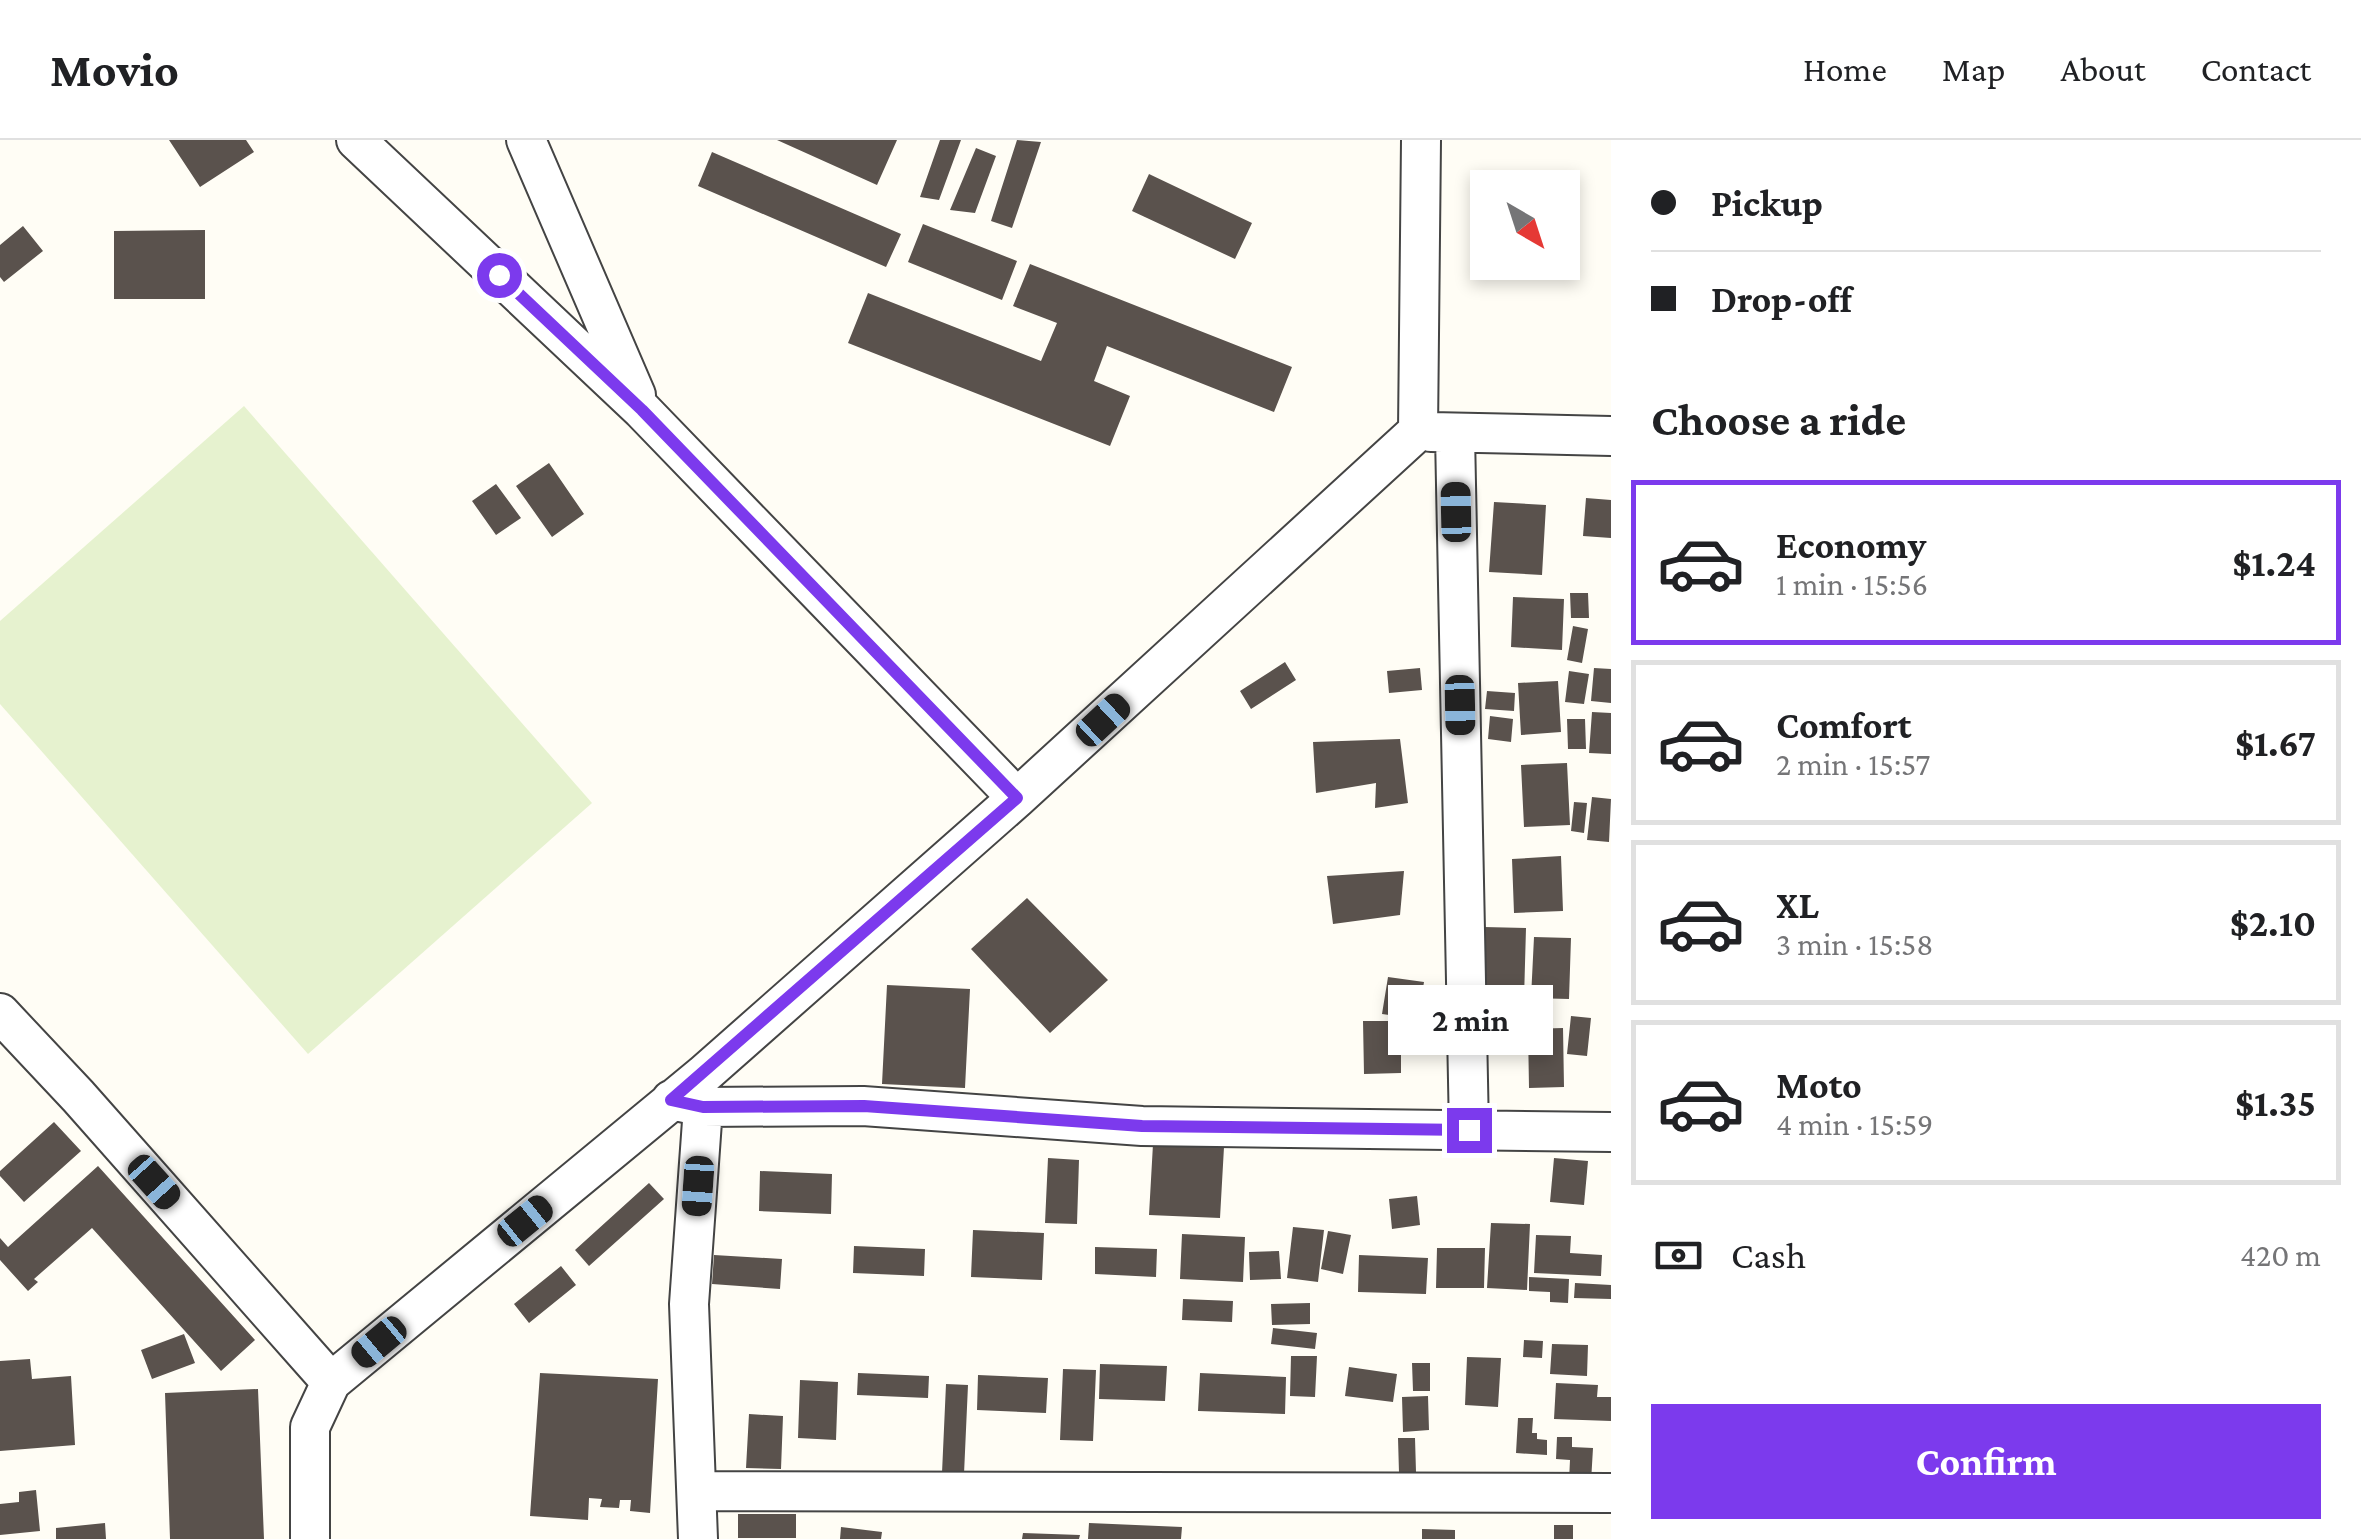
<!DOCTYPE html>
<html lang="en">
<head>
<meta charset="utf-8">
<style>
	:root { --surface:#fff; --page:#f2f2f2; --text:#202124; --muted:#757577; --line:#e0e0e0; --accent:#7c3aed }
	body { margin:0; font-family:"Crimson Pro",serif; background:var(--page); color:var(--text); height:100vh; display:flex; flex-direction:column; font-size:38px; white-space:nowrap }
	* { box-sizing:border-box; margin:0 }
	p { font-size:32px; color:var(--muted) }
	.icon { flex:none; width:55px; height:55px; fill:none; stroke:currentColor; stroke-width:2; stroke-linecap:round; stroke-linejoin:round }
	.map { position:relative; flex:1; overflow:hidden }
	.details { display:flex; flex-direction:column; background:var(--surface); width:750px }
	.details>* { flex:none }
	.banner { display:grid; align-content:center; height:220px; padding:0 40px; background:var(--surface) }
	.needle { width:65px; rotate:141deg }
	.controls { position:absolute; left:1470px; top:30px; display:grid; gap:20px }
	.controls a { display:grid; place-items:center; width:110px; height:110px; border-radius:0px; background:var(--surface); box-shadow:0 5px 15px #0003; font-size:50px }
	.end { position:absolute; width:45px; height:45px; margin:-22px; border:12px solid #7c3aed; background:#fff; box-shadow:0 0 0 5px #fff }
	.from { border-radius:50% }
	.bubble { position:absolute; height:70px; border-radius:0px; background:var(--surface); box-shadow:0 5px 15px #0003; font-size:32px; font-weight:700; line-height:70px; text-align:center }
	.car { position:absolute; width:30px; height:60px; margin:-30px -15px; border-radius:12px; box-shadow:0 0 8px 2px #0007; background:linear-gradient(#222 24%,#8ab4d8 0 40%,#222 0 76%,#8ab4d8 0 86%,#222 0) }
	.banner b { display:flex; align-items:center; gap:35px; height:95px; font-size:38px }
	.banner b+b { border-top:2px solid var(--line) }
	.banner i { width:25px; height:25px; background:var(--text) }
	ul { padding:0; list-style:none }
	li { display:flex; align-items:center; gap:30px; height:165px; margin:0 20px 15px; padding:0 20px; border:5px solid var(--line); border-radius:0px }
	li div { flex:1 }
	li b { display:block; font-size:38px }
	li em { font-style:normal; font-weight:700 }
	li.active { border-color:var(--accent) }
	li>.icon { width:90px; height:90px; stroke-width:1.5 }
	h2 { padding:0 40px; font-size:45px; line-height:120px }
	.pay { display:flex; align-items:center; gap:25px; height:110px; padding:0 40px; font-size:38px }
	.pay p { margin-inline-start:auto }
	.button { display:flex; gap:20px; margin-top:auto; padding:20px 40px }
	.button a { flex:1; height:115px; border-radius:0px; background:var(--accent); color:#fff; font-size:40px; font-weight:700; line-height:115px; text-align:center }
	header { display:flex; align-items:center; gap:60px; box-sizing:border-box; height:140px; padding:0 50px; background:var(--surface); border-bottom:2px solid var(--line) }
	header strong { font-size:48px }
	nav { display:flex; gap:55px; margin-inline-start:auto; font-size:35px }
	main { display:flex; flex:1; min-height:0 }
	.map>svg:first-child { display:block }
	.pitch { fill:#e6f2cf }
	.building { fill:#5a524d }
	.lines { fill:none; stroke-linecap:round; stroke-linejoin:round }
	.minor-casing { stroke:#444; stroke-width:42 }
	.minor { stroke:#fff; stroke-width:38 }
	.route { stroke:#7c3aed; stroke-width:12 }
</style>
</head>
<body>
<header>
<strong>Movio</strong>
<nav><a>Home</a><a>Map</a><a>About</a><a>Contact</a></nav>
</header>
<main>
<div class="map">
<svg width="1611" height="1399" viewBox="0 0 1611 1399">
	<rect width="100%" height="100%" fill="#fffdf5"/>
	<!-- pitch -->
	<path class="pitch" d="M 244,266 L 592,663 L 308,914 L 0,564 L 0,481 Z"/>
	<!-- building -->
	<path class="building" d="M 169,0 L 246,0 L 254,12 L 200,47 Z
		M 777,0 L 897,0 L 877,45 Z
		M 940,0 L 961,0 L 939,60 L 920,57 Z
		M 1017,0 L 1041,2 L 1012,88 L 991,81 Z
		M 976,8 L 996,16 L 975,73 L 950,70 Z
		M 712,12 L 901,94 L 886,127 L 698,46 Z
		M 1149,34 L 1252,83 L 1235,119 L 1132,71 Z
		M 923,84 L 1017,121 L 1002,160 L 908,122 Z
		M 23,86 L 43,111 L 4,142 L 0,137 L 0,105 Z
		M 205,90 L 205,159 L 114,159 L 114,91 Z
		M 1030,124 L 1292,227 L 1274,272 L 1107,206 L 1094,241 L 1130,256 L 1110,306 L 848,203 L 868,153 L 1041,221 L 1057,183 L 1013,166 Z
		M 549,323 L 584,374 L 552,397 L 516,346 Z
		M 496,344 L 521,378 L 496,395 L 472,361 Z
		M 1586,358 L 1611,360 L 1611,398 L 1583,396 Z
		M 1494,362 L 1546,365 L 1542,435 L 1489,432 Z
		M 1570,453 L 1588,453 L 1589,478 L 1571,478 Z
		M 1513,457 L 1564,459 L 1562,510 L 1511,507 Z
		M 1573,486 L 1588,489 L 1582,523 L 1567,520 Z
		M 1285,522 L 1296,540 L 1251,569 L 1240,551 Z
		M 1420,528 L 1422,550 L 1389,553 L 1387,531 Z
		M 1594,528 L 1611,529 L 1611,563 L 1591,561 Z
		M 1569,531 L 1589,534 L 1584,564 L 1565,562 Z
		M 1558,541 L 1561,592 L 1521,595 L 1518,543 Z
		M 1487,551 L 1515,553 L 1514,571 L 1485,569 Z
		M 1592,572 L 1611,573 L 1611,614 L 1589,613 Z
		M 1490,576 L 1513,579 L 1511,602 L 1488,599 Z
		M 1567,579 L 1585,579 L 1586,609 L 1568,609 Z
		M 1400,599 L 1408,663 L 1375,668 L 1376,643 L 1316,653 L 1313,602 Z
		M 1567,623 L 1570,685 L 1524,687 L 1521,625 Z
		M 1592,657 L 1611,659 L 1609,702 L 1587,700 Z
		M 1574,662 L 1587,663 L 1584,693 L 1571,691 Z
		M 1561,716 L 1563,771 L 1514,773 L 1512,719 Z
		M 1404,731 L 1400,775 L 1333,784 L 1327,736 Z
		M 1027,758 L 1108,840 L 1050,893 L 971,809 Z
		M 1484,787 L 1526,788 L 1524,859 L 1482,859 Z
		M 1534,797 L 1571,798 L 1569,859 L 1531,858 Z
		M 1388,837 L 1424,842 L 1418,879 L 1382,874 Z
		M 887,845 L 970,849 L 965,948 L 882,944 Z
		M 1571,876 L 1591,878 L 1587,916 L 1567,914 Z
		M 1363,881 L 1401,881 L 1401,933 L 1364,934 Z
		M 1563,888 L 1564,947 L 1529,948 L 1528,889 Z
		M 54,982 L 81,1011 L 24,1062 L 0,1036 L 0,1031 Z
		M 1153,1004 L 1224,1007 L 1220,1078 L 1149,1075 Z
		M 1048,1018 L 1079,1020 L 1077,1084 L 1045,1083 Z
		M 1554,1018 L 1588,1021 L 1584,1065 L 1550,1062 Z
		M 98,1026 L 255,1200 L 221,1231 L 92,1088 L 34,1139 L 38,1142 L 28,1151 L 0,1120 L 0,1098 L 8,1107 Z
		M 760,1031 L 832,1034 L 831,1074 L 759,1071 Z
		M 649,1043 L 664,1059 L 589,1126 L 575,1110 Z
		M 1417,1056 L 1420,1085 L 1392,1089 L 1389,1059 Z
		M 1491,1083 L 1530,1084 L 1527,1150 L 1487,1148 Z
		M 1293,1087 L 1324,1090 L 1318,1142 L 1287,1138 Z
		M 973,1090 L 1044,1093 L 1042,1140 L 971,1137 Z
		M 1328,1091 L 1351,1095 L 1343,1134 L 1321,1129 Z
		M 1182,1094 L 1245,1097 L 1243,1142 L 1180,1139 Z
		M 1536,1095 L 1571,1096 L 1570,1113 L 1602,1115 L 1601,1136 L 1534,1133 Z
		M 854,1106 L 925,1109 L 924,1136 L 853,1133 Z
		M 1095,1107 L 1157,1109 L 1156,1137 L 1095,1134 Z
		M 1437,1108 L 1485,1108 L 1484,1148 L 1436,1148 Z
		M 1279,1111 L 1281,1139 L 1250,1140 L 1249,1112 Z
		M 714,1115 L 782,1119 L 780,1149 L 712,1144 Z
		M 1359,1115 L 1428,1118 L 1426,1154 L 1358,1152 Z
		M 561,1126 L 576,1145 L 529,1183 L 514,1164 Z
		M 1529,1137 L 1569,1139 L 1568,1163 L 1550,1162 L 1550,1152 L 1529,1151 Z
		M 1575,1143 L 1611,1145 L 1611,1159 L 1574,1158 Z
		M 1183,1159 L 1233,1161 L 1232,1182 L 1182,1180 Z
		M 1310,1163 L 1310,1184 L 1272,1185 L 1271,1164 Z
		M 1273,1188 L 1317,1193 L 1315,1209 L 1271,1204 Z
		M 184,1194 L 195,1223 L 152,1239 L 141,1210 Z
		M 1524,1200 L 1543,1201 L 1542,1218 L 1523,1217 Z
		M 1552,1204 L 1588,1205 L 1587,1236 L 1550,1234 Z
		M 1291,1216 L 1317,1216 L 1315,1257 L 1290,1256 Z
		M 1467,1217 L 1501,1218 L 1498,1267 L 1465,1265 Z
		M 30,1219 L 32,1239 L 71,1236 L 75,1305 L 0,1311 L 0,1221 Z
		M 1412,1223 L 1430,1223 L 1430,1251 L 1413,1251 Z
		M 1100,1224 L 1167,1226 L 1165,1261 L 1099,1259 Z
		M 1349,1227 L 1397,1234 L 1393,1262 L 1345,1256 Z
		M 1063,1229 L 1096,1230 L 1093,1301 L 1060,1300 Z
		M 540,1233 L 658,1239 L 650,1373 L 630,1371 L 631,1360 L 620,1360 L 619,1368 L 600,1367 L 602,1359 L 589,1358 L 588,1380 L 530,1376 Z
		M 858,1233 L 929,1236 L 928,1258 L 857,1255 Z
		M 1200,1233 L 1286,1237 L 1285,1274 L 1198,1271 Z
		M 978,1235 L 1048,1238 L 1046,1273 L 977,1270 Z
		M 800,1240 L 838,1242 L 836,1300 L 798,1298 Z
		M 1556,1243 L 1598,1245 L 1597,1257 L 1611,1257 L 1611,1281 L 1554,1279 Z
		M 946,1244 L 968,1245 L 964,1334 L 942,1333 Z
		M 258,1249 L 264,1399 L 170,1399 L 165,1253 Z
		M 1428,1256 L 1429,1290 L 1403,1292 L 1402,1257 Z
		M 749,1274 L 783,1276 L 781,1329 L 746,1328 Z
		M 1518,1278 L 1533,1278 L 1532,1293 L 1537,1293 L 1537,1299 L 1547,1300 L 1547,1315 L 1516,1313 Z
		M 1557,1297 L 1572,1297 L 1572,1307 L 1593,1308 L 1591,1342 L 1569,1341 L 1570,1320 L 1556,1319 Z
		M 1398,1298 L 1415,1298 L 1416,1332 L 1399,1333 Z
		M 36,1350 L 40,1391 L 0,1395 L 0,1364 L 19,1362 L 19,1352 Z
		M 738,1374 L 796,1374 L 796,1398 L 738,1398 Z
		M 105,1383 L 106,1399 L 56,1399 L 56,1388 Z
		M 1089,1383 L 1182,1387 L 1181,1399 L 1088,1399 Z
		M 1554,1385 L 1573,1385 L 1573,1399 L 1554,1399 Z
		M 841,1387 L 882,1392 L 881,1399 L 840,1399 Z
		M 1422,1389 L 1455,1390 L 1455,1399 L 1422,1399 Z
		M 1023,1393 L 1080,1395 L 1079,1399 L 1022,1399 Z"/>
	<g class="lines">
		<defs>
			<path id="minor" d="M 356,0 L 642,270 L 1017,658
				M 526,0 L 636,255
				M 1431,292 L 1611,296
				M 1455,295 L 1469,990
				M 0,873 L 78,956 L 331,1242
				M 671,960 L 703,967 L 863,966 L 1142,986 L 1611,992
				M 697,1351 L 1611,1353
				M 310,1399 L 310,1287 L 331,1242 L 703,935 L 1017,658 L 1418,291 L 1421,0
				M 698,1399 L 689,1164 L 703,967"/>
		</defs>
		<!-- minor casing -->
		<use href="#minor" class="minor-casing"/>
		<!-- minor -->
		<use href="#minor" class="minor"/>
	</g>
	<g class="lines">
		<!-- route -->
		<path class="route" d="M 499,135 L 642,270 L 1017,658 L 671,960 L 703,967 L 864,966 L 1142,986 L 1469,990"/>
	</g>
</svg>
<div class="controls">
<a><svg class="needle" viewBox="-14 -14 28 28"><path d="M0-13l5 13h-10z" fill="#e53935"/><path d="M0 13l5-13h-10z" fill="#757577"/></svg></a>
</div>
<i class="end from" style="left:499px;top:135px"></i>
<i class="end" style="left:1469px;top:990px"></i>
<div class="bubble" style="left:1388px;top:845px;width:165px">2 min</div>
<i class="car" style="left:1456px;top:372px;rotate:359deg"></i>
<i class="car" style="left:1460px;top:565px;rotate:179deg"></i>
<i class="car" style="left:1103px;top:580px;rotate:47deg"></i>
<i class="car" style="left:154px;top:1042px;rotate:138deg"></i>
<i class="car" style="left:698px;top:1046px;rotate:184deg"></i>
<i class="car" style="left:525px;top:1081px;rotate:51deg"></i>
<i class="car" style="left:379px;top:1202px;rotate:230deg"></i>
</div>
<section class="details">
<div class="banner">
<b><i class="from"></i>Pickup</b>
<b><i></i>Drop-off</b>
</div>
<h2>Choose a ride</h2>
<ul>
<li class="active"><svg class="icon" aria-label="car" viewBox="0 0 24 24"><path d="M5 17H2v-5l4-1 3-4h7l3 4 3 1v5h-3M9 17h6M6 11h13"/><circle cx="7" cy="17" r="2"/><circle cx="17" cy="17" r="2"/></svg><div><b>Economy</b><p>1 min · 15:56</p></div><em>$1.24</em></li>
<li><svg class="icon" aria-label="car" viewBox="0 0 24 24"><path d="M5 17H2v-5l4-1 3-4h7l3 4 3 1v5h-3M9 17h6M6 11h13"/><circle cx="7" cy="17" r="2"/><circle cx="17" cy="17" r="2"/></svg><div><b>Comfort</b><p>2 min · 15:57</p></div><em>$1.67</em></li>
<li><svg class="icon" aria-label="car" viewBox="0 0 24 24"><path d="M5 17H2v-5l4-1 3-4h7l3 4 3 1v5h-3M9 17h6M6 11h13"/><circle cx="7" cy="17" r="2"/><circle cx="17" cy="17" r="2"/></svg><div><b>XL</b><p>3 min · 15:58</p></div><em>$2.10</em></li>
<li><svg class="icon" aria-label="car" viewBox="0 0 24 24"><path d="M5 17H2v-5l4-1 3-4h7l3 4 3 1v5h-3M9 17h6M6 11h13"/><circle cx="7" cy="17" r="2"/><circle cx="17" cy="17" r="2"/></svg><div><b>Moto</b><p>4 min · 15:59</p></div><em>$1.35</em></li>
</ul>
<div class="pay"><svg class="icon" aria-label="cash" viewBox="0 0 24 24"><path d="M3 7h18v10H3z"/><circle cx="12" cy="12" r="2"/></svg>Cash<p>420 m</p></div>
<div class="button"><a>Confirm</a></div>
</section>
</main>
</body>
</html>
